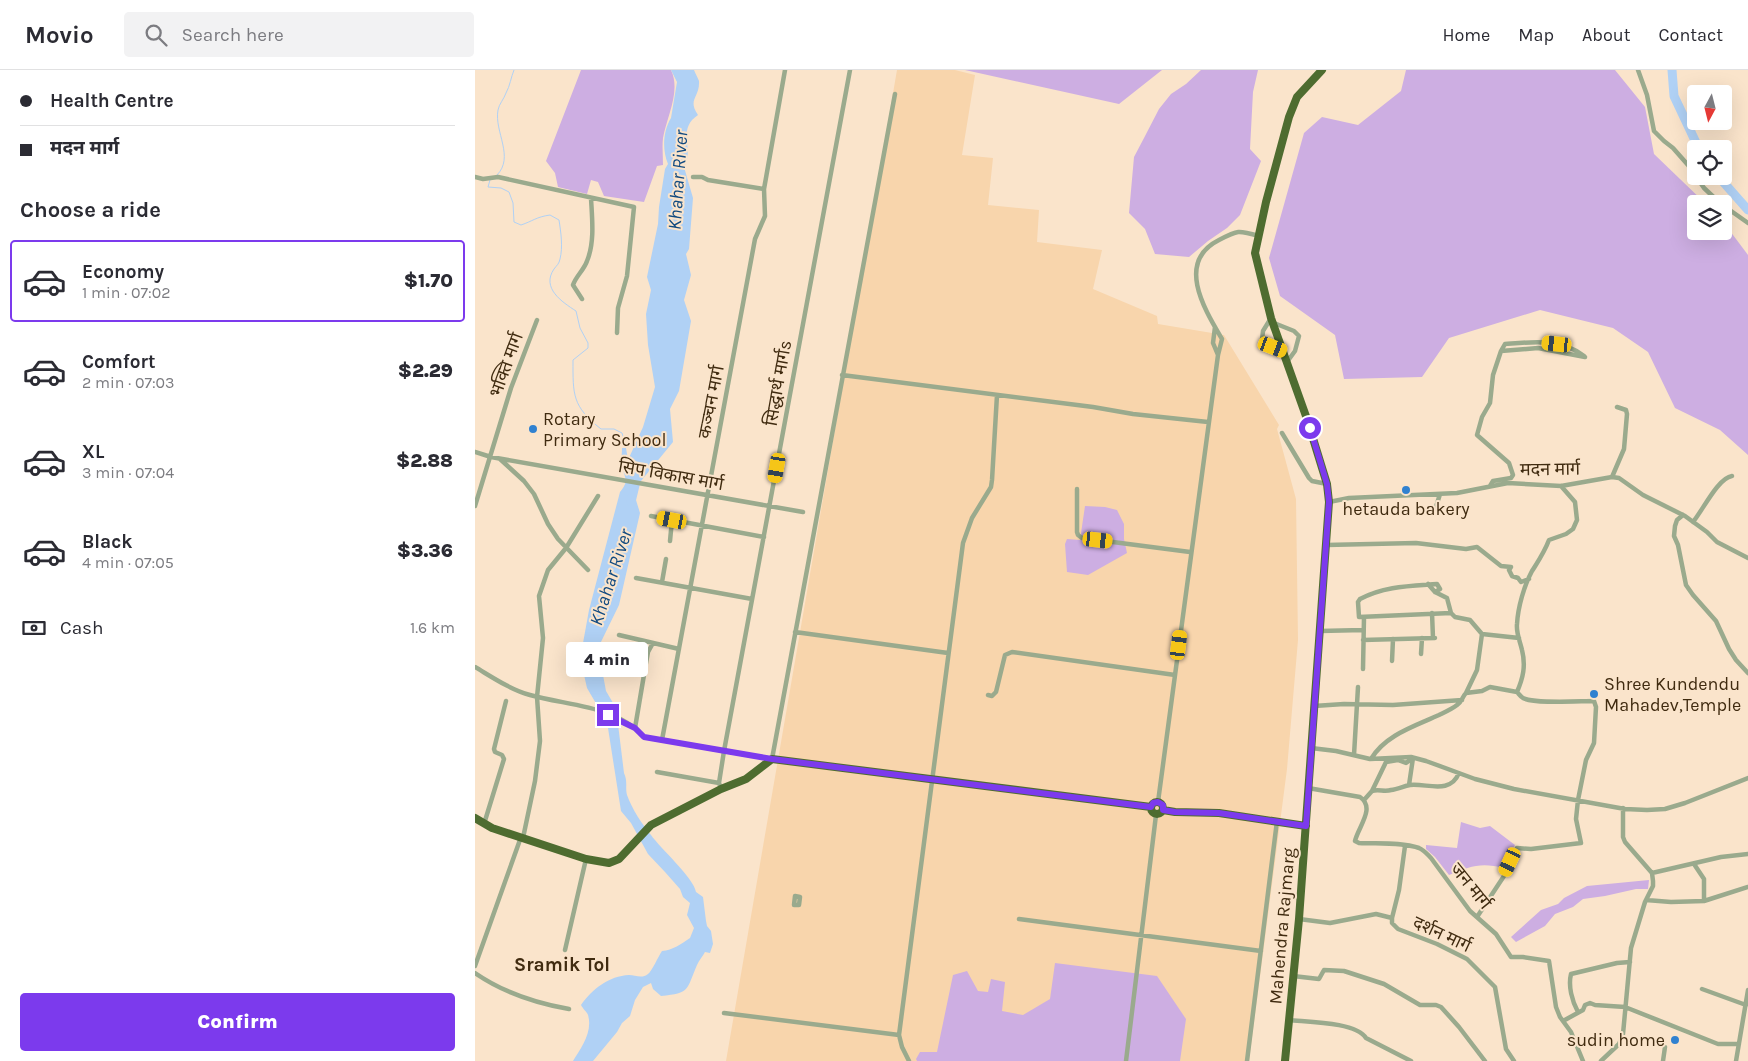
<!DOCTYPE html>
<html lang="en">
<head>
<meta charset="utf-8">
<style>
	:root { --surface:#fff; --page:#f2f2f3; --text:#2b2b33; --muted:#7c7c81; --line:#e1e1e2; --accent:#7c3aed }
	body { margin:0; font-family:Karla,"Noto Sans Devanagari",sans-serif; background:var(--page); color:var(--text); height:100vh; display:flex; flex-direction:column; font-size:19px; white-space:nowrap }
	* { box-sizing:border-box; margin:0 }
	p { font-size:16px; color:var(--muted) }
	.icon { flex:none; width:28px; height:28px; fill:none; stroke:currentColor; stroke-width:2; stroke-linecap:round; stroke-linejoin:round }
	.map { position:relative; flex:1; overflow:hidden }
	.panel { display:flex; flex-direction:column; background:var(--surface); width:475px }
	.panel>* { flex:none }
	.guide { display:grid; align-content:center; height:110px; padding:0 20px; background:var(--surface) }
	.needle { width:32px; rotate:187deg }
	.tools { position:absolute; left:1212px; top:15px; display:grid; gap:10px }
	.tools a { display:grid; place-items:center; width:45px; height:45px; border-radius:5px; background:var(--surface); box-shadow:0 5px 20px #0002; font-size:25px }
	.end { position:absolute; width:22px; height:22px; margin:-11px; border:6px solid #7c3aed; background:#fff; box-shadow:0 0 0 2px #fff }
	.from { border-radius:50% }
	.bubble { position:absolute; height:35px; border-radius:5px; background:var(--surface); box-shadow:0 5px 20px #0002; font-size:16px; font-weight:800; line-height:35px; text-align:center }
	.car { position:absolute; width:15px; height:30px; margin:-15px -8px; border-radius:6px; box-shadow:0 0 4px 1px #0007; background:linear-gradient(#f5c518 24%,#345 0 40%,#f5c518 0 76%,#345 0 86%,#f5c518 0) }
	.guide b { display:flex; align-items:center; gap:18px; height:48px; font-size:19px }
	.guide b+b { border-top:1px solid var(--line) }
	.guide i { width:12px; height:12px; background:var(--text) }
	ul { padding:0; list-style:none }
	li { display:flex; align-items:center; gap:15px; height:82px; margin:0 10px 8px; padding:0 10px; border:2px solid transparent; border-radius:5px }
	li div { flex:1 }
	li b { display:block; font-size:19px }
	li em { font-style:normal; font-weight:800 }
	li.on { border-color:var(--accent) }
	li>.icon { width:45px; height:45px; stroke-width:1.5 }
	h2 { padding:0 20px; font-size:22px; line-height:60px }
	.pay { display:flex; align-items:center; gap:12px; height:55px; padding:0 20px; font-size:19px }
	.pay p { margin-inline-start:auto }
	.cta { display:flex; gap:10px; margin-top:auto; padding:10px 20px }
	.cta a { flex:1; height:58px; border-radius:5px; background:var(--accent); color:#fff; font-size:20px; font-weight:800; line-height:58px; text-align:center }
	header { display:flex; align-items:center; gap:30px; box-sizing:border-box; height:70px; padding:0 25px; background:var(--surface); border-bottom:1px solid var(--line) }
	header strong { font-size:24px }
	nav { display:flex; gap:28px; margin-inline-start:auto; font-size:18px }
	.search { width:350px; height:45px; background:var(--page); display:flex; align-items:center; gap:12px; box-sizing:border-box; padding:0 18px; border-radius:5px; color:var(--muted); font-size:19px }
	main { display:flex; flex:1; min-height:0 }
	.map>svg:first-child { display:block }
	.built { fill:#f8d5ac }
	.green { fill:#cdaee2 }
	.water { fill:#b0d1f5 }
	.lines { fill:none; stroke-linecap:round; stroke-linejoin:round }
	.stream { stroke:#b0d1f5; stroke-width:1 }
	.river { stroke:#b0d1f5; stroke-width:9 }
	.minor { stroke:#9aaa8d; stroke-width:4.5 }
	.trunk { stroke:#4e6c30; stroke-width:8 }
	.route { stroke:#7c3aed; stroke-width:6 }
	.poi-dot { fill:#3081d0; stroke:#fae4cb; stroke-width:2 }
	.labels { text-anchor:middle; stroke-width:4; stroke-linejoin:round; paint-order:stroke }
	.street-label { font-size:18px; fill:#402b10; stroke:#fae4cb }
	.poi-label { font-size:18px; fill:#402b10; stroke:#fae4cb; text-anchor:start }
	.water-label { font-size:19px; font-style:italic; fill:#114a80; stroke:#fae4cb }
	.neighbourhood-label { font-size:19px; font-weight:bold; fill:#402b10; stroke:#fae4cb }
</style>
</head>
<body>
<header>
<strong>Movio</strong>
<div class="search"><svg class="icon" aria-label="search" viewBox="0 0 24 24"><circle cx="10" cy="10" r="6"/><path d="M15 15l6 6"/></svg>Search here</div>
<nav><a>Home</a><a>Map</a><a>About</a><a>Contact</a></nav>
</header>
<main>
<section class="panel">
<div class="guide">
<b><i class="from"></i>Health Centre</b>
<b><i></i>मदन मार्ग</b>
</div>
<h2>Choose a ride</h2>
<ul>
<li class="on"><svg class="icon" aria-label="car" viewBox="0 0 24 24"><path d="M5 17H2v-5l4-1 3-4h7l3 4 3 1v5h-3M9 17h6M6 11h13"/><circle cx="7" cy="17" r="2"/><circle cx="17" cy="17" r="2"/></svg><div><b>Economy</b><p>1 min · 07:02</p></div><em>$1.70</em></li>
<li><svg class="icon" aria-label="car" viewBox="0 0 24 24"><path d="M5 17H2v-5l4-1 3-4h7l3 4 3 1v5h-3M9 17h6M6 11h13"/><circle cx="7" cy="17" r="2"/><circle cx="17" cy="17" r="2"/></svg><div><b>Comfort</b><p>2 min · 07:03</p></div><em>$2.29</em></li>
<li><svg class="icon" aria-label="car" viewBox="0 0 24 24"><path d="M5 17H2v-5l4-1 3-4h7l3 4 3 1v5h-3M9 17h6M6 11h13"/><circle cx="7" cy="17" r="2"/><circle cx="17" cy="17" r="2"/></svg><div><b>XL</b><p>3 min · 07:04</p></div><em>$2.88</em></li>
<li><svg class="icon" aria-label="car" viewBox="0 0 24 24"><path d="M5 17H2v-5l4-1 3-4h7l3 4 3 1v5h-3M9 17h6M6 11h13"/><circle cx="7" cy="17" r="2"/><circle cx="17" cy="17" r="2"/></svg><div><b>Black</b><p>4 min · 07:05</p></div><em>$3.36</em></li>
</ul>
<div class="pay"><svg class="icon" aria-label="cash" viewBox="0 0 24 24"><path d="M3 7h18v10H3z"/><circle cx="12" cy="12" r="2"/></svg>Cash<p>1.6 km</p></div>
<div class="cta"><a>Confirm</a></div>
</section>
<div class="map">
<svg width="1273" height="991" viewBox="0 0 1273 991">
	<rect width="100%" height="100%" fill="#fae4cb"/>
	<!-- built -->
	<path class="built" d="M 422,0 L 480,0 L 500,5 L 487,85 L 518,88 L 513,135 L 564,140 L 562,172 L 627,180 L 618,219 L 682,246 L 683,254 L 749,265 L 804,355 L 802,359 L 821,429 L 823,570 L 812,699 L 774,991 L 251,991 Z"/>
	<!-- green -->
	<path class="green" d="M 106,0 L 196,0 C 206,21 192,46 188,68 C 187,77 188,86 188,95 L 182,96 L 169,132 L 129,126 L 123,112 L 116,110 L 112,124 L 83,117 L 80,103 L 71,91 Z
		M 490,0 L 687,0 L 644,34 Z
		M 726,0 L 783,0 L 778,22 L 775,79 L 786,91 L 765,145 L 752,158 L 733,171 L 714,187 L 680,184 L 670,159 L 654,143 L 659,87 L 669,68 L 684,39 L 696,24 L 711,14 Z
		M 931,0 L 1140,0 L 1170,37 L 1179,84 L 1231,134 L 1221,134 L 1221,161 L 1249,161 L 1249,153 L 1273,185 L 1273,385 L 1245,360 L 1200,338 L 1173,282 L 1138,258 L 1065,240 L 974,268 L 947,307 L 869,309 L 860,265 L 805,226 L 794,188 L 829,63 L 847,47 L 883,55 L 926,21 Z
		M 610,436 L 630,437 L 642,440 L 649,454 L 649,469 L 652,483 L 613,505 L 592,502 L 590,474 L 592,469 L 605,470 Z
		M 986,752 L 1005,758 L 1015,756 L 1040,775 L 1029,798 C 1006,792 995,796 974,805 L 960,787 L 951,779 L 951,775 L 982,778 Z
		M 1174,810 L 1173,819 L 1161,819 L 1130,826 L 1108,829 L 1098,837 L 1080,844 L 1070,856 L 1041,872 L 1036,867 L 1066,840 L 1083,834 L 1089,828 L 1112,816 Z
		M 580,893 L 682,906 L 711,949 L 705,991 L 442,991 L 441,989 L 445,982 L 462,982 L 478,905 L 492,901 L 503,921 L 513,922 L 516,909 L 530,912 L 527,941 L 548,945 L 575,929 Z"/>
	<!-- water -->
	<path class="water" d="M 196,0 L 219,0 C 220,3 223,8 224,11 C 225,28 212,29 223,45 C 201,60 220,78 209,97 L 218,128 L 214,179 L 211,184 L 216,205 L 209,230 L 216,251 L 204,321 L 195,339 L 198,372 L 166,411 L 158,411 L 157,417 L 165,443 L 144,535 L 123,578 L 131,621 L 141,638 L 149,703 C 153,712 150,717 152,725 C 157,739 167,754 176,765 C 185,778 219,808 221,822 L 228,827 L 231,851 L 232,856 L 236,861 L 238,874 L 235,883 L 230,882 C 228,886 224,890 222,895 C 211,920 216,923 186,926 L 178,919 L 176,913 L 168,917 L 160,930 L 155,946 L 147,953 L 142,962 L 118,991 L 98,991 C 106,978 118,962 113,945 C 112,942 108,939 106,935 C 117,919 134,906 154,905 C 160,905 167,909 173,904 C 177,901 183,887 187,881 C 198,880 206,874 215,868 L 219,858 L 212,845 L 215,833 L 208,827 L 205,819 L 190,802 L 173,784 L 156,753 L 146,741 L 133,658 L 126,642 L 112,618 L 107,596 L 108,573 L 114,540 L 145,422 C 155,410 149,408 147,395 C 146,390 147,383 147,378 L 151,378 L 153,390 L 168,357 L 180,317 L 173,275 L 171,244 L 176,220 L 172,207 L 183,154 L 184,137 L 190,99 L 193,94 C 187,80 188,61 196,48 L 202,12 Z"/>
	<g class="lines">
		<!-- stream -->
		<path class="stream" d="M 22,105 C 40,87 19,62 23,40 C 24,34 29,29 31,23 C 35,16 36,7 39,0
			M 15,110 L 13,117 L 26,118 L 34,122 L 38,133 L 39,152 L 46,155 C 58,151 61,147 75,145 L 84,150 C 86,163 88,177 85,189 C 84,194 82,195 79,199 C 66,218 87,232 101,241 L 105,258 L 113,273 L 113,278 L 98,290 C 98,325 97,336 126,359 L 139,359 L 147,363 L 150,373 L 149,377"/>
		<!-- river -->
		<path class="river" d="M 1197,0 L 1199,26 L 1224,79
			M 1243,106 L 1273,140
			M 156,432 L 163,403"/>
		<!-- minor -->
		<path class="minor" d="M 1163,0 L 1172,25 L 1179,61 L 1189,71 L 1198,78 L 1213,95 L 1229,118 L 1246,134
			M 0,107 L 8,109 L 23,107 L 159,137 L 152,206 L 143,238 L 142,263
			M 218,107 L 227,107 L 233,110 L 289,119
			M 1249,136 L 1273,153
			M 107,229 L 98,215 C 101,206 109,200 112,191 C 120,172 117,148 116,128
			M 796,248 L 788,261 L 787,270 L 792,275 L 808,281
			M 799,253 L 819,261 L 824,266 L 820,281 L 812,292
			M 740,257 L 738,273 L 743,285
			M 1026,281 L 1030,274 C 1057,272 1086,268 1109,286
			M 367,305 L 618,337 L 658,344 L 733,352
			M 807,363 L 834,408 L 837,411 L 852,414
			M 0,382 L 16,387 L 328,442
			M 25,389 L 49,411 L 59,424 L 73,454 L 83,469 L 113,500
			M 1137,407 L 1149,379 L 1152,344 L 1151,340 L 1142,337
			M 1015,416 L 1018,411 L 1036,408 L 1038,405 L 1034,393 L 1002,365 L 1007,347 L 1015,333 L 1018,305 L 1026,281 L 1063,278 L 1110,287
			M 602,419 L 602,462 L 603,465 L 607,468 L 715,482
			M 854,432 L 874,428 L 982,423 L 1033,413 L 1086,416 L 1137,407 L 1144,408 L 1168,425 L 1210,446 L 1232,462 L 1242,472 L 1273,488
			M 0,436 L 36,318 L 62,250
			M 956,443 L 961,437 L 965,424
			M 1208,445 L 1202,450 L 1200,456 L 1199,466 L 1203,475 L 1211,515 L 1218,525 L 1241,551 L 1254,579 L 1261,590 L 1273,603
			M 176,446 L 289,467
			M 1218,452 C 1228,440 1243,408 1257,406
			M 195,471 L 197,450
			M 851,475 L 941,473 L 991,479 L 1002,477 L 1026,496 L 1036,497 L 1034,500 L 1037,506 L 1043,508 L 1046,512 L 1054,509
			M 161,508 L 277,529
			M 187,512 L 191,489
			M 953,514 L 960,522 L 972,528 L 976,543 L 980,547 L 995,550 L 1007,564 L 1044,568
			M 960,522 L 965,519 L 962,514 C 935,516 909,516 885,529 L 883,532 L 884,547 L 976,543
			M 957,543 L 958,568
			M 845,561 L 888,560
			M 320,562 L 473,583
			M 144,565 L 204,579
			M 888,570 L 960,568
			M 946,584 L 947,568
			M 917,591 L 918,569
			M 0,597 C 17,607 36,620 55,625 C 94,636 140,635 169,667 L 297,689 L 420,24
			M 888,599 L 889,547
			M 991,623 L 1002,600 L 1007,564
			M 513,625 L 517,626 L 521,622 L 530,585 L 537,582 L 700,605
			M 839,636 L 869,634 L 918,635 L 987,630
			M 160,658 L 171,593 L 173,582 L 178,573
			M 187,670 L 280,169 L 290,146 L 289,119 L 310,0
			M 836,678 L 861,681 L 895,689 L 936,687 L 951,691 L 1000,709 L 1039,719 L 1150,739 L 1172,740 L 1190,739 L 1210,733 L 1273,708
			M 879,685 L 883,617
			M 896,689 C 910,665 940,656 964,645 C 970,642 977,639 982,635 C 987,632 987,627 991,623 L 1007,621 L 1015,617 L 1042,622
			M 182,702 L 244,713
			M 934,715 L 938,688
			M 833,718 L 885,727 C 901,738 883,757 880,771 L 884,773 C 903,774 926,772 944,778 C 949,780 952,784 956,788 L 995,841 L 1021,864 L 1036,887 L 1048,887 L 1074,891 L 1081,937 L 1085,947 L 1096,962 L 1108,991
			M 246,719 L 244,713 L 249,681 L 375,0
			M 897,721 L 911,692 L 923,690 L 931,693 L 938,688
			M 889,730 L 897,721 C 903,719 910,722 916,720 C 923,719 929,716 935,715 C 952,713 975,725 984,703
			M 683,732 L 743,285 L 747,269 C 730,240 700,192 744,170 C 763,160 763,160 784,166
			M 9,754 L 29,689 L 27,685 L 20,682 L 19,679 L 31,631
			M 48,768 L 60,711 L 65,671 L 62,627 L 68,568 L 64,526 L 73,500 L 91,478 L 123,426
			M 1219,794 L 1229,809 L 1229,831
			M 1177,803 L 1246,787 L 1273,784
			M 320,826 L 325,827 L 324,835 L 319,835 Z
			M 1171,830 L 1196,832 L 1229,831 L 1273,817
			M 1002,847 L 1029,806 L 1042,778 L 1056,779 L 1106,773 L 1101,749 L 1103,730 L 1111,690 L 1119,673 L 1121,637 L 1119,631 C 1104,631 1059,634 1048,628 C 1045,626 1044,624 1042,622 C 1048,608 1051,596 1047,580 C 1045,571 1041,563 1042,554 C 1043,537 1049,516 1057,501 C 1064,490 1069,483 1074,470 L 1091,464 L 1098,459 L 1102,450 L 1100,432 L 1086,416
			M 917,848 L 924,820 L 930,776
			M 544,849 L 786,881
			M 824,849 L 855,853 L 901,844 L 917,848 L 917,853 L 923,859 L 962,874 L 992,889 L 1020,917 L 1031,979 L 1039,991
			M 90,880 L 111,789
			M 0,896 L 46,767
			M 0,903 C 29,923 60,933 94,939
			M 818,906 L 844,909 L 849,900 L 869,901 L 909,914 L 945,935 L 961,935 L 966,937 L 984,957 L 1010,991
			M 1227,919 L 1271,935
			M 1103,942 C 1097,931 1093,916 1096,904 L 1142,893 L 1155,892
			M 249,943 L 424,965
			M 814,950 C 833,952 881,952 891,968 L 936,991
			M 1088,951 L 1108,940 L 1110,935 L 1115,933 L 1120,935 L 1150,937 L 1243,974 L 1264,974
			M 434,991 L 427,977 L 424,965 L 488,473 L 497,448 L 516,417 L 517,410 L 522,325
			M 651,991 L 681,745
			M 772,991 L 802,751
			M 1126,991 L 1144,974 L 1148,964 L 1156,878 L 1170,832 L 1178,816 L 1178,811 L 1177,803 L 1150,772 L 1148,767 L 1148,738
			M 1188,991 L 1190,977
			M 1261,991 L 1273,920"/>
		<!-- trunk -->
		<path class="trunk" d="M676 738a6 6 0 1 1 12 0a6 6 0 1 1-12 0Z
			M 688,740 L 700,742 L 744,743 L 831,756
			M 0,748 L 17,758 L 111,789 L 134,793 L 144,789 L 176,755 L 246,719 L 271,709 L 297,689 L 676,737
			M 810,991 L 824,849 L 854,432 L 852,414 L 832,349 L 796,248 L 780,183 L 791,132 L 814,47 L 822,27 L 847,0"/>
	</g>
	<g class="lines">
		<!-- route -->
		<path class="route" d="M 133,645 L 160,658 L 169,667 L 297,689 L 676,737 L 678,733 L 683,732 L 688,735 L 688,740 L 700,742 L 744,743 L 831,756 L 854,432 L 852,414 L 835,358"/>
	</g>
	<!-- markers -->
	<g class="poi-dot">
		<circle cx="58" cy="359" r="5"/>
		<circle cx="931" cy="420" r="5"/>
		<circle cx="1119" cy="624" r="5"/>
		<circle cx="1200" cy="970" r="5"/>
	</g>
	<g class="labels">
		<!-- street labels -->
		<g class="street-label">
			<text transform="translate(31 295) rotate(-70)" y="6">भक्ति मार्ग</text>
			<text transform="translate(303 313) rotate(-80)" y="6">सिद्धार्थ मार्गs</text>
			<text transform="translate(236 332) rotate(-79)" y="6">कञ्चन मार्ग</text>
			<text transform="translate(1075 399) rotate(-1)" y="6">मदन मार्ग</text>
			<text transform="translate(196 405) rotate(10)" y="6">सिप विकास मार्ग</text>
			<text transform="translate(996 816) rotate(51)" y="6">जन मार्ग</text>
			<text transform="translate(807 856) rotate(-85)" y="6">Mahendra Rajmarg</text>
			<text transform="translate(967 864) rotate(25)" y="6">दर्शन मार्ग</text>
		</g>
		<!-- poi labels -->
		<g class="poi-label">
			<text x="68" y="355">Rotary<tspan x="68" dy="21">Primary School</tspan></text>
			<text x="931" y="445" text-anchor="middle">hetauda bakery</text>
			<text x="1129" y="620">Shree Kundendu<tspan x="1129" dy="21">Mahadev,Temple</tspan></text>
			<text x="1190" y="976" text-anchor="end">sudin home</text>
		</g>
		<!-- water labels -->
		<g class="water-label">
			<text transform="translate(202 110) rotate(-86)" y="7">Khahar River</text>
			<text transform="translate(135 507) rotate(-72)" y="7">Khahar River</text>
		</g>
		<!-- neighbourhood labels -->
		<g class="neighbourhood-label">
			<text x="87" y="901">Sramik Tol</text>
		</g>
	</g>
</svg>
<div class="tools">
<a><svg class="needle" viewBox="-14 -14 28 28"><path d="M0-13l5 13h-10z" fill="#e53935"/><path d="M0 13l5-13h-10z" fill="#7c7c81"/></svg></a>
<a><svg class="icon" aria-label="locate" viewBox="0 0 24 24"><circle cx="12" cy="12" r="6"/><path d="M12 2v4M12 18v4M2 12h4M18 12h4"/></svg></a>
<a><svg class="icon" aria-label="layers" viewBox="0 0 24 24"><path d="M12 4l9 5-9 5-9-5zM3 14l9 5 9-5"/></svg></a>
</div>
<i class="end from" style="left:835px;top:358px"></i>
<i class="end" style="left:133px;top:645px"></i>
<div class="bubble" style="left:91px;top:572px;width:82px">4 min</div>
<i class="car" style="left:1082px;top:274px;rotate:276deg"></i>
<i class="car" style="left:798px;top:277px;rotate:111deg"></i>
<i class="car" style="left:302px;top:398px;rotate:190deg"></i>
<i class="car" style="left:197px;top:450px;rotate:281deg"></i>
<i class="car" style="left:623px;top:470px;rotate:96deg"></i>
<i class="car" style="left:704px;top:575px;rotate:7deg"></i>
<i class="car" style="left:1035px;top:792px;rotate:205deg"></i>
</div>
</main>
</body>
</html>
